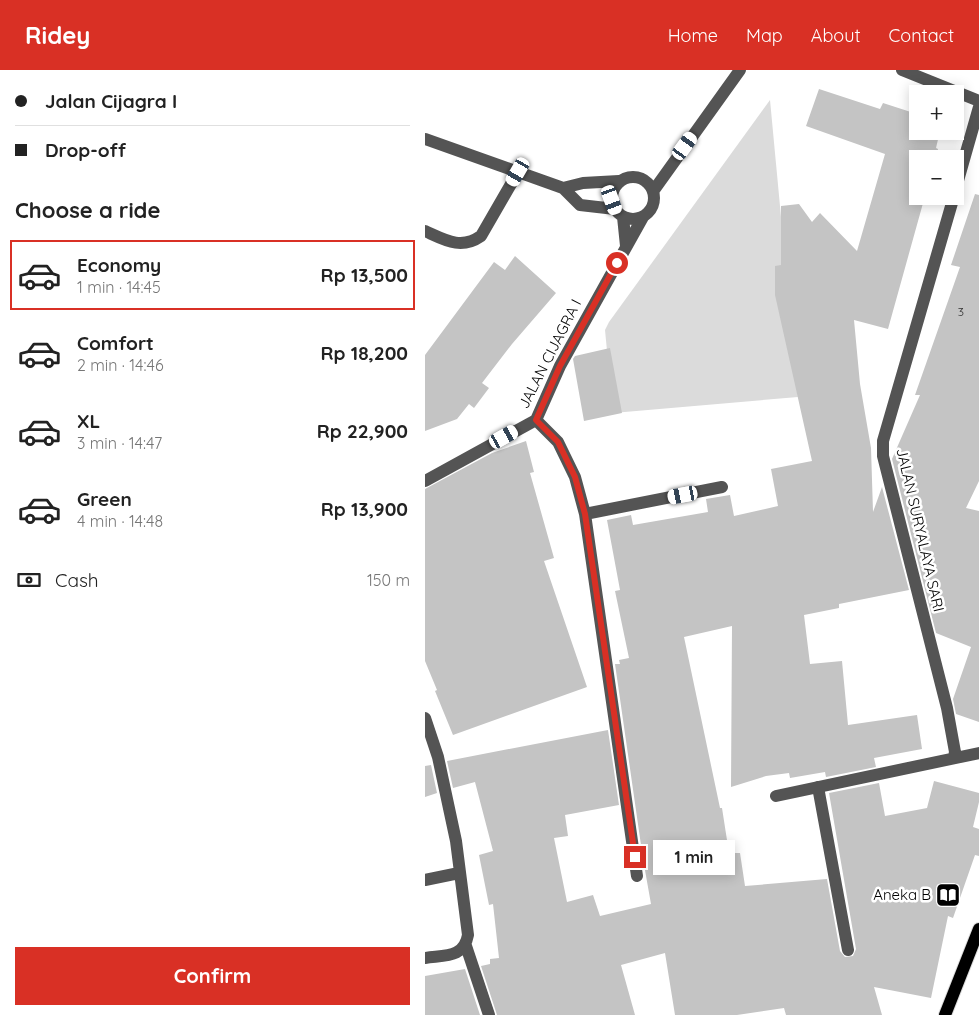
<!DOCTYPE html>
<html lang="en">
<head>
<meta charset="utf-8">
<style>
	:root { --surface:#fff; --page:#f2f2f2; --text:#222; --muted:#767676; --line:#e0e0e0; --accent:#d93025 }
	body { margin:0; font-family:Quicksand,sans-serif; background:var(--page); color:var(--text); height:100vh; display:flex; flex-direction:column; font-size:19px; white-space:nowrap }
	* { box-sizing:border-box; margin:0 }
	p { font-size:16px; color:var(--muted) }
	.icon { flex:none; width:28px; height:28px; fill:none; stroke:currentColor; stroke-width:2; stroke-linecap:round; stroke-linejoin:round }
	.map { position:relative; flex:1; overflow:hidden }
	.side { display:flex; flex-direction:column; background:var(--surface); width:425px }
	.side>* { flex:none }
	.hud { display:grid; align-content:center; height:110px; padding:0 15px; background:var(--surface) }
	.controls { position:absolute; left:484px; top:15px; display:grid; gap:10px }
	.controls a { display:grid; place-items:center; width:55px; height:55px; border-radius:0px; background:var(--surface); box-shadow:0 2px 12px #0003; font-size:25px }
	.end { position:absolute; width:22px; height:22px; margin:-11px; border:6px solid #d93025; background:#fff; box-shadow:0 0 0 2px #fff }
	.from { border-radius:50% }
	.bubble { position:absolute; height:35px; border-radius:0px; background:var(--surface); box-shadow:0 2px 12px #0003; font-size:16px; font-weight:700; line-height:35px; text-align:center }
	.car { position:absolute; width:15px; height:30px; margin:-15px -8px; border-radius:6px; box-shadow:0 0 4px 1px #0007; background:linear-gradient(#fff 24%,#345 0 40%,#fff 0 76%,#345 0 86%,#fff 0) }
	.hud b { display:flex; align-items:center; gap:18px; height:48px; font-size:19px }
	.hud b+b { border-top:1px solid var(--line) }
	.hud i { width:12px; height:12px; background:var(--text) }
	ul { padding:0; list-style:none }
	li { display:flex; align-items:center; gap:15px; height:70px; margin:0 10px 8px; padding:0 5px; border:2px solid transparent; border-radius:0px }
	li div { flex:1 }
	li b { display:block; font-size:19px }
	li em { font-style:normal; font-weight:700 }
	li.selected { border-color:var(--accent) }
	li>.icon { width:45px; height:45px; stroke-width:1.5 }
	h2 { padding:0 15px; font-size:22px; line-height:60px }
	.pay { display:flex; align-items:center; gap:12px; height:55px; padding:0 15px; font-size:19px }
	.pay p { margin-inline-start:auto }
	.primary-button { display:flex; gap:10px; margin-top:auto; padding:10px 15px }
	.primary-button a { flex:1; height:58px; border-radius:0px; background:var(--accent); color:#fff; font-size:20px; font-weight:700; line-height:58px; text-align:center }
	header { display:flex; align-items:center; gap:30px; box-sizing:border-box; height:70px; padding:0 25px; background:var(--accent); color:#fff }
	header strong { font-size:24px }
	nav { display:flex; gap:28px; margin-inline-start:auto; font-size:18px }
	main { display:flex; flex:1; min-height:0 }
	.map>svg:first-child { display:block }
	.green { fill:#dbdbdb }
	.building { fill:#c4c4c4 }
	.lines { fill:none; stroke-linecap:round; stroke-linejoin:round }
	.major-casing { stroke:#dbdbdb; stroke-width:14 }
	.minor { stroke:#545454; stroke-width:12 }
	.major { stroke:#000; stroke-width:12 }
	.route { stroke:#d93025; stroke-width:6 }
	.labels { text-anchor:middle; stroke-width:5; stroke-linejoin:round; paint-order:stroke }
	.number-label { font-size:12px; fill:#313131 }
	.street-label { font-size:15px; fill:#000; stroke:#fff }
	.poi-label { font-size:15px; fill:#000; stroke:#fff; text-anchor:end }
</style>
</head>
<body>
<header>
<strong>Ridey</strong>
<nav><a>Home</a><a>Map</a><a>About</a><a>Contact</a></nav>
</header>
<main>
<section class="side">
<div class="hud">
<b><i class="from"></i>Jalan Cijagra I</b>
<b><i></i>Drop-off</b>
</div>
<h2>Choose a ride</h2>
<ul>
<li class="selected"><svg class="icon" aria-label="car" viewBox="0 0 24 24"><path d="M5 17H2v-5l4-1 3-4h7l3 4 3 1v5h-3M9 17h6M6 11h13"/><circle cx="7" cy="17" r="2"/><circle cx="17" cy="17" r="2"/></svg><div><b>Economy</b><p>1 min · 14:45</p></div><em>Rp 13,500</em></li>
<li><svg class="icon" aria-label="car" viewBox="0 0 24 24"><path d="M5 17H2v-5l4-1 3-4h7l3 4 3 1v5h-3M9 17h6M6 11h13"/><circle cx="7" cy="17" r="2"/><circle cx="17" cy="17" r="2"/></svg><div><b>Comfort</b><p>2 min · 14:46</p></div><em>Rp 18,200</em></li>
<li><svg class="icon" aria-label="car" viewBox="0 0 24 24"><path d="M5 17H2v-5l4-1 3-4h7l3 4 3 1v5h-3M9 17h6M6 11h13"/><circle cx="7" cy="17" r="2"/><circle cx="17" cy="17" r="2"/></svg><div><b>XL</b><p>3 min · 14:47</p></div><em>Rp 22,900</em></li>
<li><svg class="icon" aria-label="car" viewBox="0 0 24 24"><path d="M5 17H2v-5l4-1 3-4h7l3 4 3 1v5h-3M9 17h6M6 11h13"/><circle cx="7" cy="17" r="2"/><circle cx="17" cy="17" r="2"/></svg><div><b>Green</b><p>4 min · 14:48</p></div><em>Rp 13,900</em></li>
</ul>
<div class="pay"><svg class="icon" aria-label="cash" viewBox="0 0 24 24"><path d="M3 7h18v10H3z"/><circle cx="12" cy="12" r="2"/></svg>Cash<p>150 m</p></div>
<div class="primary-button"><a>Confirm</a></div>
</section>
<div class="map">
<svg width="554" height="945" viewBox="0 0 554 945">
	<rect width="100%" height="100%" fill="#fff"/>
	<!-- green -->
	<path class="green" d="M 345,30 L 373,327 L 188,343 L 180,260 L 184,252 Z"/>
	<!-- building -->
	<path class="building" d="M 394,19 L 455,39 L 458,33 L 492,44 L 492,61 L 515,61 L 511,78 L 513,79 L 511,89 L 492,89 L 492,126 L 500,126 L 463,259 L 429,250 L 435,314 L 446,378 L 448,442 L 457,417 L 484,520 L 414,534 L 414,538 L 379,545 L 385,594 L 417,591 L 423,655 L 492,645 L 497,679 L 449,688 L 451,697 L 401,707 L 400,702 L 365,708 L 364,703 L 341,706 L 306,717 L 307,556 L 259,567 L 295,738 L 297,738 L 304,783 L 315,783 L 320,816 L 402,809 L 415,881 L 420,887 L 428,886 L 431,879 L 404,723 L 454,713 L 460,746 L 502,738 L 509,711 L 554,723 L 554,732 L 548,757 L 554,759 L 554,786 L 550,785 L 528,848 L 523,846 L 506,928 L 449,917 L 457,945 L 361,945 L 359,938 L 312,945 L 250,945 L 240,883 L 196,895 L 210,945 L 72,945 L 56,896 L 65,894 L 65,889 L 74,888 L 68,834 L 64,835 L 54,785 L 68,781 L 50,712 L 28,718 L 22,691 L 183,660 L 194,735 L 140,745 L 143,766 L 129,768 L 142,832 L 168,825 L 175,846 L 226,834 L 218,789 L 190,594 L 195,594 L 194,590 L 204,588 L 190,521 L 195,520 L 182,450 L 206,445 L 208,455 L 283,442 L 281,429 L 305,425 L 309,446 L 353,436 L 346,399 L 387,391 L 350,225 L 350,196 L 356,195 L 356,136 L 374,134 L 387,152 L 395,143 L 432,181 L 460,84 L 381,56 Z
		M 550,124 L 554,125 L 554,411 L 541,438 L 554,441 L 554,652 L 531,644 L 528,629 L 546,577 L 511,563 L 467,389 L 495,325 L 490,325 L 535,197 L 526,195 Z
		M 90,186 L 131,223 L 87,274 L 57,313 L 64,318 L 49,338 L 44,334 L 32,349 L 0,361 L 0,285 L 69,192 L 80,200 Z
		M 185,278 L 197,343 L 159,351 L 148,289 L 150,286 Z
		M 101,371 L 109,402 L 105,403 L 129,488 L 119,491 L 162,617 L 28,665 L 10,621 L 12,620 L 0,591 L 0,419 L 67,383 Z
		M 6,695 L 12,723 L 0,727 L 0,696 Z
		M 40,899 L 55,945 L 0,945 L 0,906 Z"/>
	<g class="lines">
		<defs>
			<path id="major" d="M 520,945 L 554,859"/>
		</defs>
		<!-- major casing -->
		<use href="#major" class="major-casing"/>
		<!-- minor -->
		<path class="minor" d="M 477,0 L 554,31
			M 0,69 L 138,118 L 155,135 L 190,139
			M187 128a21 21 0 1 1 42 0a21 21 0 1 1-42 0Z
			M 138,118 L 158,113 L 194,111
			M 229,120 L 315,0
			M 530,121 L 554,37
			M 529,126 L 458,371 L 458,386 L 522,638 L 530,682 L 529,687
			M 198,147 L 201,176
			M 0,161 C 20,170 36,180 56,166 L 93,102
			M 111,350 L 133,372 L 150,407 L 160,444 L 212,806
			M 0,411 L 111,350 L 135,296 L 218,147
			M 160,444 L 297,417
			M 0,648 L 13,687 L 31,771 L 43,865 C 39,888 20,885 0,888
			M 393,717 L 423,880
			M 351,726 L 554,683
			M 0,810 L 34,803
			M 41,876 L 64,945"/>
		<!-- major -->
		<use href="#major" class="major"/>
	</g>
	<g class="lines">
		<!-- route -->
		<path class="route" d="M 192,193 L 135,296 L 111,350 L 133,372 L 150,407 L 160,444 L 210,787"/>
	</g>
	<!-- icons -->
	<defs>
		<symbol id="library-square" viewBox="-11 -11 22 22"><rect x="-9" y="-9" width="18" height="18" rx="4" fill="#000" stroke="#fff"/><path d="M-6-4Q-3-5.5-.7-3.5V5Q-3 3-6 4ZM6-4Q3-5.5 .7-3.5V5Q3 3 6 4Z" fill="#fff"/></symbol>
	</defs>
	<g fill-rule="evenodd">
		<use href="#library-square" x="509" y="811" width="28" height="28"/>
	</g>
	<g class="labels">
		<!-- number labels -->
		<g class="number-label">
			<text x="536" y="246">3</text>
		</g>
		<!-- street labels -->
		<g class="street-label">
			<text transform="translate(125 284) rotate(-63)" y="5">JALAN CIJAGRA I</text>
			<text transform="translate(495 460) rotate(77)" y="5">JALAN SURYALAYA SARI</text>
		</g>
		<!-- poi labels -->
		<g class="poi-label">
			<text x="506" y="830">Aneka B</text>
		</g>
	</g>
</svg>
<div class="controls">
<a>+</a>
<a>−</a>
</div>
<i class="end from" style="left:192px;top:193px"></i>
<i class="end" style="left:210px;top:787px"></i>
<div class="bubble" style="left:228px;top:770px;width:82px">1 min</div>
<i class="car" style="left:260px;top:76px;rotate:36deg"></i>
<i class="car" style="left:93px;top:102px;rotate:210deg"></i>
<i class="car" style="left:187px;top:130px;rotate:160deg"></i>
<i class="car" style="left:79px;top:367px;rotate:61deg"></i>
<i class="car" style="left:258px;top:425px;rotate:259deg"></i>
</div>
</main>
</body>
</html>
